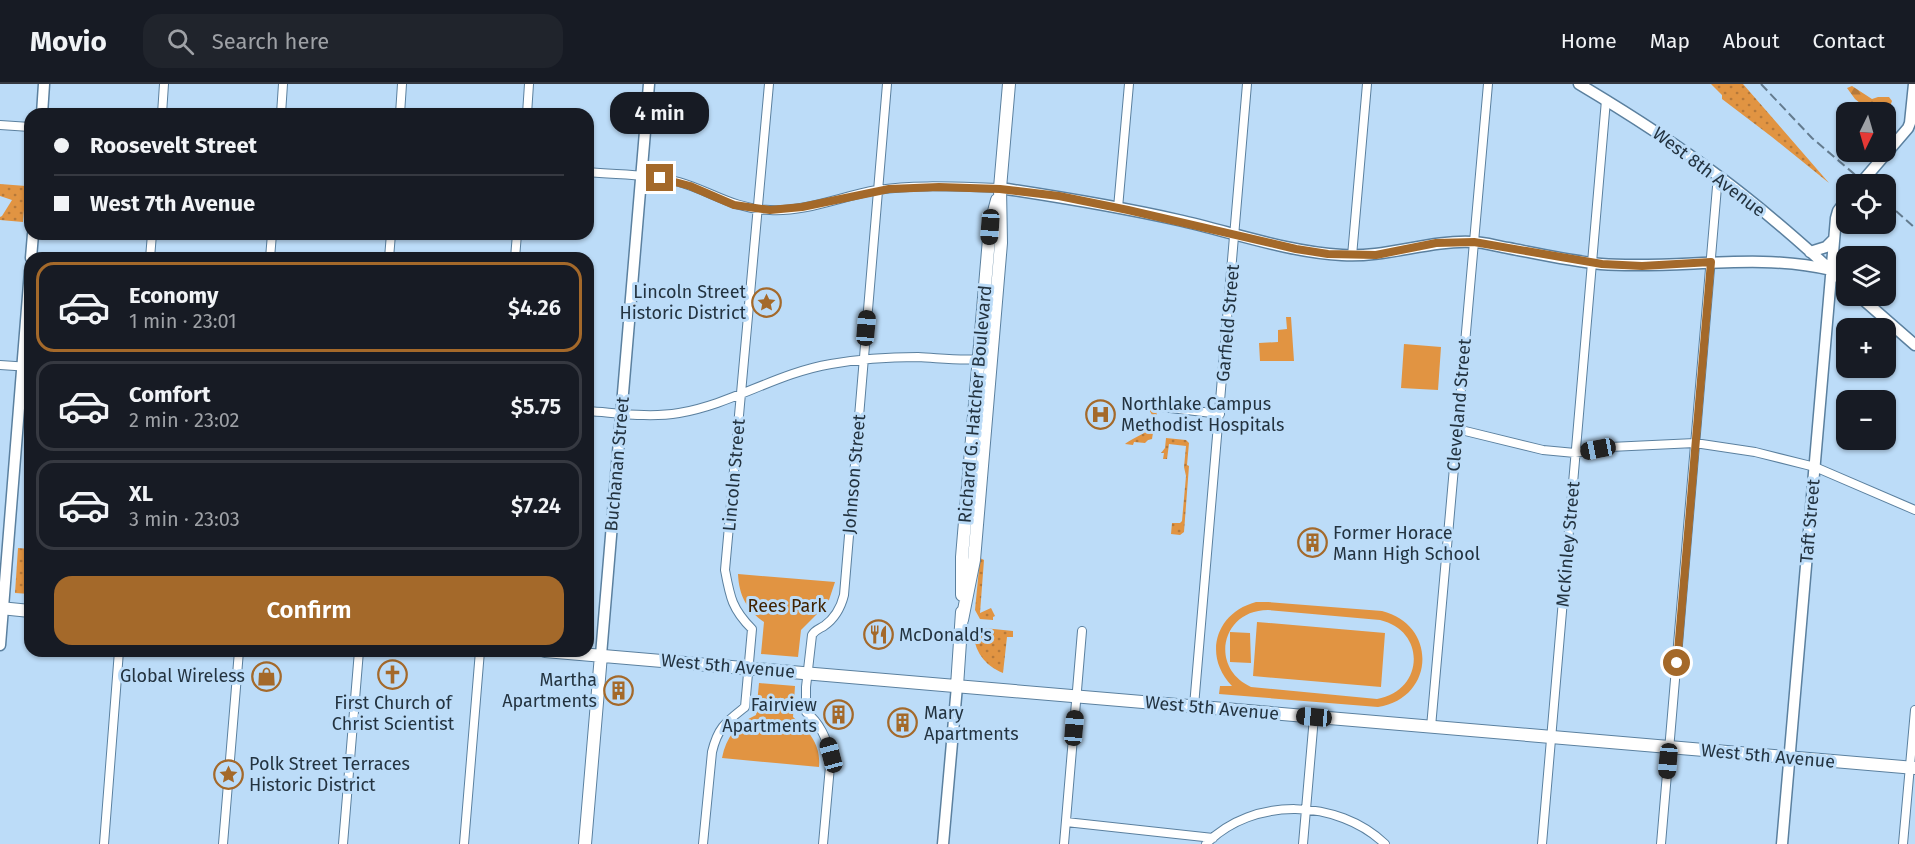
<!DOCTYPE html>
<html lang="en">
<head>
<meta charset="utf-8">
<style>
	:root { --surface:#171b24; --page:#20242c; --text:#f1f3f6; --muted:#9ea1a6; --line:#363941; --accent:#a4692a }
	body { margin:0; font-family:"Fira Sans",sans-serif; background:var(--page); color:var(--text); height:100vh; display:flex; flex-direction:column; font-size:22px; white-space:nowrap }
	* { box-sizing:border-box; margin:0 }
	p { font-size:20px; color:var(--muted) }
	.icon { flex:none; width:33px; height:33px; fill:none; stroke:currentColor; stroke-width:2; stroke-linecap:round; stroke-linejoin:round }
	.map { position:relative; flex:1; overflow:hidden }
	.panel { position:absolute; left:24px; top:168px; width:570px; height:405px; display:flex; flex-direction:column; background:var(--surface); border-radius:18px; box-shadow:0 2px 4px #0004 }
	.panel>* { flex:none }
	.banner { position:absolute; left:24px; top:24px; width:570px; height:132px; border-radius:18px; box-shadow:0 2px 4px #0004; display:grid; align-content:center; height:132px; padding:0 30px; background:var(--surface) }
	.needle { width:39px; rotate:185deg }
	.fabs { position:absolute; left:1836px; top:18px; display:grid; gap:12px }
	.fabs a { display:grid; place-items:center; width:60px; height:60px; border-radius:12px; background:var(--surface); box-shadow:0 2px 4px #0004; font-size:30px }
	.end { position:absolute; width:27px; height:27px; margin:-14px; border:8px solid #a4692a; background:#fff; box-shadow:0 0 0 3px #fff }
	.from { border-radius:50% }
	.bubble { position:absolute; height:42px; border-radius:18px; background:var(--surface); box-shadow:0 2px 4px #0004; font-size:20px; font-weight:600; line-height:42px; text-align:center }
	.car { position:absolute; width:18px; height:36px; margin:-18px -9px; border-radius:8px; box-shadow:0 0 4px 2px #0007; background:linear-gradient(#222 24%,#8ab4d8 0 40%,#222 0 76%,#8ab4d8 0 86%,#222 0) }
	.banner b { display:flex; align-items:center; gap:21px; height:57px; font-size:22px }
	.banner b+b { border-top:2px solid var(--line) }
	.banner i { width:15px; height:15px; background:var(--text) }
	ul { padding:10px 0 0; list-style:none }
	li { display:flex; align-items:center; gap:18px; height:90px; margin:0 12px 9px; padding:0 18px; border:3px solid var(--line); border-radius:18px }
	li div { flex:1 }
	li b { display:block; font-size:22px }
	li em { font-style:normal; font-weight:600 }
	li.selected { border-color:var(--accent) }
	li>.icon { width:54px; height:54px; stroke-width:1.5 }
	.primary-button { display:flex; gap:12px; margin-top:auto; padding:12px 30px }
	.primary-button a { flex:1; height:69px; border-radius:18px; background:var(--accent); color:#fff; font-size:24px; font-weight:600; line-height:69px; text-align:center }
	header { display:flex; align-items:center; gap:36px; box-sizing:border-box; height:84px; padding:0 30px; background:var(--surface); border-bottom:2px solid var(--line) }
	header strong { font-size:28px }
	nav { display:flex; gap:33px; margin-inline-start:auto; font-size:21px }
	.search { width:420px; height:54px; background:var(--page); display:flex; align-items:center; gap:15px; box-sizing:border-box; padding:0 21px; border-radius:18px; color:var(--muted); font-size:22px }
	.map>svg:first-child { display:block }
	.grass { fill:url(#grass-dots) }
	.forest { fill:url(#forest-firs) }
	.park { fill:#e19442; fill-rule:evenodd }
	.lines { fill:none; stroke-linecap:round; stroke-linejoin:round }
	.minor-casing { stroke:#5b809f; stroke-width:10 }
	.tertiary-casing { stroke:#5b809f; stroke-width:13 }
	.primary-casing { stroke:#5b809f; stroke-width:14 }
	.minor { stroke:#fff; stroke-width:8 }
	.tertiary { stroke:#fff; stroke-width:10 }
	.primary { stroke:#fff; stroke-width:12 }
	.rail { stroke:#647b8e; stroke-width:2; stroke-dasharray:9 4.5; stroke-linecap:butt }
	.route { stroke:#a4692a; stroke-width:8 }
	.labels { text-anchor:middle; stroke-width:6; stroke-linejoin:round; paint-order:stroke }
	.street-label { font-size:18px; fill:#233340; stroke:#bcdcf8 }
	.poi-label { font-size:18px; fill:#233340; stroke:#bcdcf8; text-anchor:start }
	.park-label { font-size:18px; fill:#402200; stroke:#bcdcf8 }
</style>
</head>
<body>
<header>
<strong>Movio</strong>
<div class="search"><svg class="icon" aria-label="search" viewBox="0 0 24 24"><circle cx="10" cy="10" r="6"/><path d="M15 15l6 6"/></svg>Search here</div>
<nav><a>Home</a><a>Map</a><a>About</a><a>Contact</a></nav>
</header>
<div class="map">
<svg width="1915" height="760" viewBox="0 0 1915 760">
	<defs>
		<pattern id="grass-dots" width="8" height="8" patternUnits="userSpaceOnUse" patternTransform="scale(1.5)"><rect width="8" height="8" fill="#e19442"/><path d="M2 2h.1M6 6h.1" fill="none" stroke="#b67939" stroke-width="1.8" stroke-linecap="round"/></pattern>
		<pattern id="forest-firs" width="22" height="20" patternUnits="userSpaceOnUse" patternTransform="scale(1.5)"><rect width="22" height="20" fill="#e19442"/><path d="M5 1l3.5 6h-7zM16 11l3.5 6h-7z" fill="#b67939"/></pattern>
	</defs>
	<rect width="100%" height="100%" fill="#bcdcf8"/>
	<!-- grass -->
	<path class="grass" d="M 1711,0 L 1743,0 L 1829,99 L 1772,53 L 1722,15 L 1722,11 Z
		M 0,100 L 26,102 L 23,138 L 0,136 L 0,133 L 2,132 L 12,116 L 0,112 Z
		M 1155,317 L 1159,317 L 1157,321 L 1156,342 L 1154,343 L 1152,355 L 1148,356 L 1145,359 L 1134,358 L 1133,361 L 1125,360 C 1135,352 1161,346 1151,329 C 1148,323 1144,322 1138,322 L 1138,320 L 1146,320 Z
		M 1166,354 L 1186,356 L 1189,359 L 1187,381 L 1189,382 L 1184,448 L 1180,451 L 1171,450 L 1172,439 L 1180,439 L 1182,437 L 1186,392 L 1184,383 L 1186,362 L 1169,360 L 1167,375 L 1163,375 L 1164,369 L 1161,369 L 1165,364 Z
		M 18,464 L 30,465 L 30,510 L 15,509 Z
		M 980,474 L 984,476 L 980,529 L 991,524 L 995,532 L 993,533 L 993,536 L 980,535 L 975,526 Z
		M 974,543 L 1013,547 L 1013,553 L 1007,553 L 1003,589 C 983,581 972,564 974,543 Z"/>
	<!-- forest -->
	<path class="forest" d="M 1852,2 L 1872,15 L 1878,13 L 1889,13 L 1892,17 L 1889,25 L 1882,28 L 1871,28 L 1855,15 L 1847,4 Z"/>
	<!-- park -->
	<path class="park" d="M 1286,233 L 1291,233 L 1294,277 L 1260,277 L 1259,259 L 1278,258 L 1278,246 L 1287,245 Z
		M 1404,260 L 1441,263 L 1438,306 L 1401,304 Z
		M 738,490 L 835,498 L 828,519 L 801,546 L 798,573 L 761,570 L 764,538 C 747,526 739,512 738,490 Z
		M 1256,518 L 1268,518 L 1382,527 C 1438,541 1435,614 1378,623 L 1219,610 L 1220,602 L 1232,602 C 1203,572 1215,529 1256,518 ZM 1268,526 L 1380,536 C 1427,547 1424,607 1377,615 L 1251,603 C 1209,584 1221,526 1268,526 Z
		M 1257,538 L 1385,549 L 1381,603 L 1253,592 Z
		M 1230,548 L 1250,549 L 1251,579 L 1230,578 Z
		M 759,599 L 795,602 L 793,633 C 809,647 821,660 819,683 L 722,674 C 726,653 737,640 756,631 Z"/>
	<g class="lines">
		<defs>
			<path id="minor" d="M 162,30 L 164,0
				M 281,30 L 283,0
				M 400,30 L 402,0
				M 527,30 L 529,0
				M 0,41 L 30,43
				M 588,88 C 618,91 650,90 679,98 C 711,107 733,125 770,126 C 806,128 842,112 877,106 C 918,100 959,103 1000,104
				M 1118,124 L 1129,0
				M 1352,172 L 1367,0
				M 150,174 L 152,150
				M 270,174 L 272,150
				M 389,174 L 391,150
				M 515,174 L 517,150
				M 0,281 L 30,283
				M 1162,323 L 1220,330
				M 588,327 C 618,329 649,334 679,329 C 732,320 777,289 831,280 C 859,275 889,273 918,273 C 939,274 960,277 981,275
				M 1457,345 L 1543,366 L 1575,369 L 1610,363 L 1695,359 L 1755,368 L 1815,383 L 1915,426
				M 1194,622 L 1247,0
				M 1431,643 L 1488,0
				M 1066,738 L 1213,754
				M 104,760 L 119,567
				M 223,760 L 239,567
				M 343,760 L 359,567
				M 464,760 L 480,567
				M 703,760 L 712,668 C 718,643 726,638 745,623 L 752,545 C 732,525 730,513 725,486 L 769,0
				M 823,760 L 831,671 C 826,654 820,639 806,628 L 806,603 L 812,551 C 815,546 819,545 824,542 C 834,535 841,523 844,511 L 887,0
				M 1064,760 L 1082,547
				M 1206,760 C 1253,712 1338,715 1385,760
				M 1303,760 L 1314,633
				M 1542,760 L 1606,16
				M 1661,760 L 1718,91
				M 1903,760 L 1915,626"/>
			<path id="tertiary" d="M 1579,0 C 1626,28 1673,58 1717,91 C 1762,124 1805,162 1846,200
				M 42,30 L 44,0
				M 1860,100 L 1908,44 L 1910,39 L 1914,0
				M 1000,104 C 1060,113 1120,123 1178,136 C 1232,148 1287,168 1342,171 C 1386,174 1428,156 1472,158 C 1484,158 1496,162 1508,164 C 1539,170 1570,177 1601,180 C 1677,186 1756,168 1831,186
				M 1810,168 L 1826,163 L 1834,155
				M 31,174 L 33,150
				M 1859,212 L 1915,261
				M 0,561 L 30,187
				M 601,571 L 649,0
				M 943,760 L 957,602
				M 1782,760 L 1836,134 L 1838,127 L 1846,116"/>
			<path id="primary" d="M 962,511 L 962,473 L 990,143 L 997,116
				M 0,524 L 30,527
				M 962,536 L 974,476 L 1001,159 L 1000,104 L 1009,0
				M 545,567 L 1915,684
				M 957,602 L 962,528
				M 585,760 L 601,571"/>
		</defs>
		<!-- minor casing -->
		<use href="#minor" class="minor-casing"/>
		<!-- tertiary casing -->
		<use href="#tertiary" class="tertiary-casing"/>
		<!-- primary casing -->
		<use href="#primary" class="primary-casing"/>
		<!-- minor -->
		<use href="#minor" class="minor"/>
		<!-- tertiary -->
		<use href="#tertiary" class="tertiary"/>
		<!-- primary -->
		<use href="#primary" class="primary"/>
		<!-- rail -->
		<path class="rail" d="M 1761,0 L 1812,54 L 1866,100
			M 1886,118 L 1915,144"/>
	</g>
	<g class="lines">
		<!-- route -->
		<path class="route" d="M 660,94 L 690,102 L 734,121 L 770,126 L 802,123 L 889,105 L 939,103 L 1000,105 L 1059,112 L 1128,126 L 1296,165 L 1328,170 L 1376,171 L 1436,159 L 1474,158 L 1602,180 L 1642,182 L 1711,178 L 1677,579"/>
	</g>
	<!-- icons -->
	<defs>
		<symbol id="sight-ring" viewBox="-11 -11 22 22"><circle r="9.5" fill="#bcdcf8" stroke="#a4692a" stroke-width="1.5"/><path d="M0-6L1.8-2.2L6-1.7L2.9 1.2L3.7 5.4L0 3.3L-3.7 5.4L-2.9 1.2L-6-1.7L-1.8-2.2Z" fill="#a4692a"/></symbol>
		<symbol id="hospital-ring" viewBox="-11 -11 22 22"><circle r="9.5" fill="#bcdcf8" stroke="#a4692a" stroke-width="1.5"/><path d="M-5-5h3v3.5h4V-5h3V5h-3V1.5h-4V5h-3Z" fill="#a4692a"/></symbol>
		<symbol id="building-ring" viewBox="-11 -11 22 22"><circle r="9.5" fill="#bcdcf8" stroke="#a4692a" stroke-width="1.5"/><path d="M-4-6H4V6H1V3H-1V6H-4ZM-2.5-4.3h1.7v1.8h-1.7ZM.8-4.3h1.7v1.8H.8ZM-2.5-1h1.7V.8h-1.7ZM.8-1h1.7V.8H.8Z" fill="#a4692a"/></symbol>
		<symbol id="restaurant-ring" viewBox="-11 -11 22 22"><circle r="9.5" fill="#bcdcf8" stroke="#a4692a" stroke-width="1.5"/><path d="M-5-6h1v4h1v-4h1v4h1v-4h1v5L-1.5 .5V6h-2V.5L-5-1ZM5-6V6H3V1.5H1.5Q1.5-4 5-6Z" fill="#a4692a"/></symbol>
		<symbol id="church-ring" viewBox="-11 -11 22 22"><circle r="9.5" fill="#bcdcf8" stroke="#a4692a" stroke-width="1.5"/><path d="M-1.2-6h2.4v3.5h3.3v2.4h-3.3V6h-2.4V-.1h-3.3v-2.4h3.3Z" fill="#a4692a"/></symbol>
		<symbol id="shop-ring" viewBox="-11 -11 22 22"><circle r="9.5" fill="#bcdcf8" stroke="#a4692a" stroke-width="1.5"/><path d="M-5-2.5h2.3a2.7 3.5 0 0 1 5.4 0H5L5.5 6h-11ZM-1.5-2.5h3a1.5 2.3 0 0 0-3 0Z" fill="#a4692a"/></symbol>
	</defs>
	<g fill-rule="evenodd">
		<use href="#sight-ring" x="750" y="202" width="33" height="33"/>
		<use href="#hospital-ring" x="1084" y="314" width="33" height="33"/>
		<use href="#building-ring" x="1296" y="442" width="33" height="33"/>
		<use href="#restaurant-ring" x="862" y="534" width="33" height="33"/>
		<use href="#church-ring" x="376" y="574" width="33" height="33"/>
		<use href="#shop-ring" x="250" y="576" width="33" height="33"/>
		<use href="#building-ring" x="602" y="590" width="33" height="33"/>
		<use href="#building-ring" x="822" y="614" width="33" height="33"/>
		<use href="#building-ring" x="886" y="622" width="33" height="33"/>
		<use href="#sight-ring" x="212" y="674" width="33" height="33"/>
	</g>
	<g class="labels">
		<!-- street labels -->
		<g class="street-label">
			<text transform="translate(1709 88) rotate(37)" y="6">West 8th Avenue</text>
			<text transform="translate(1228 239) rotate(-85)" y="6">Garfield Street</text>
			<text transform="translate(975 320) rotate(-85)" y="6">Richard G. Hatcher Boulevard</text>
			<text transform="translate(1459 321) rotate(-85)" y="6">Cleveland Street</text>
			<text transform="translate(617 380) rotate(-85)" y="6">Buchanan Street</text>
			<text transform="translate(854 390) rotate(-85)" y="6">Johnson Street</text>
			<text transform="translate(734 391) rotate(-85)" y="6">Lincoln Street</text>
			<text transform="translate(1810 437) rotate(-85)" y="6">Taft Street</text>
			<text transform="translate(1568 460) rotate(-85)" y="6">McKinley Street</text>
			<text transform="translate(728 582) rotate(5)" y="6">West 5th Avenue</text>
			<text transform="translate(1212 624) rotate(5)" y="6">West 5th Avenue</text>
			<text transform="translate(1768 672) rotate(5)" y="6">West 5th Avenue</text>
		</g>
		<!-- poi labels -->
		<g class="poi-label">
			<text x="746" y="214" text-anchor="end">Lincoln Street<tspan x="746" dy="21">Historic District</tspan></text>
			<text x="1121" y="326">Northlake Campus<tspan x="1121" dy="21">Methodist Hospitals</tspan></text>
			<text x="1333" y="455">Former Horace<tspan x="1333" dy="21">Mann High School</tspan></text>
			<text x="899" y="557">McDonald's</text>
			<text x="245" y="598" text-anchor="end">Global Wireless</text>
			<text x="597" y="602" text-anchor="end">Martha<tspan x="597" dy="21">Apartments</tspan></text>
			<text x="393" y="625" text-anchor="middle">First Church of<tspan x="393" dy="21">Christ Scientist</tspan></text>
			<text x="817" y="627" text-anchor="end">Fairview<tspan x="817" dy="21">Apartments</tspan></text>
			<text x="924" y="635">Mary<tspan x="924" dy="21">Apartments</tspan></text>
			<text x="249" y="686">Polk Street Terraces<tspan x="249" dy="21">Historic District</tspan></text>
		</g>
		<!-- park labels -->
		<g class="park-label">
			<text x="787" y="528">Rees Park</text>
		</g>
	</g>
</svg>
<div class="fabs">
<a><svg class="needle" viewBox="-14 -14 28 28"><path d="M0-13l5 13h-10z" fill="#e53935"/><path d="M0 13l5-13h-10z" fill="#9ea1a6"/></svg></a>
<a><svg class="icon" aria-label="locate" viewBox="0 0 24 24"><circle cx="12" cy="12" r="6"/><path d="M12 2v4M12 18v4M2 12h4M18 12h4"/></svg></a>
<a><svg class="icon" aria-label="layers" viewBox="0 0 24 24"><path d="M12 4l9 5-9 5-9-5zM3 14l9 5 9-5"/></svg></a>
<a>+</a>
<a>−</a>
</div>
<i class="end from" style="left:1677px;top:579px"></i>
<i class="end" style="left:660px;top:94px"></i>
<div class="bubble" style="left:610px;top:8px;width:99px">4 min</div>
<i class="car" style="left:990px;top:143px;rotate:184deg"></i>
<i class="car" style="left:866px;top:244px;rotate:5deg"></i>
<i class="car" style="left:1598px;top:365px;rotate:259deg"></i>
<i class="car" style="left:1314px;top:633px;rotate:275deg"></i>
<i class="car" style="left:1074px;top:644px;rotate:5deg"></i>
<i class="car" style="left:831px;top:671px;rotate:345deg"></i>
<i class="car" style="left:1668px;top:677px;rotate:185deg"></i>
<div class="banner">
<b><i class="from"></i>Roosevelt Street</b>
<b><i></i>West 7th Avenue</b>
</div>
<section class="panel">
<ul>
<li class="selected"><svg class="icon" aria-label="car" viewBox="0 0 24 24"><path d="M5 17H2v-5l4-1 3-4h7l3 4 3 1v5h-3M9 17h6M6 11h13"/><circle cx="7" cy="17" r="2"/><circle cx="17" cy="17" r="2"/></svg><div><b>Economy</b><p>1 min · 23:01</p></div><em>$4.26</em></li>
<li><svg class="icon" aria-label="car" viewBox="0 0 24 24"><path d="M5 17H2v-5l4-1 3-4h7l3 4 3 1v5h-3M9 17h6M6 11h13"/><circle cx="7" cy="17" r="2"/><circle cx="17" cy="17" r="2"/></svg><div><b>Comfort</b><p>2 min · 23:02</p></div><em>$5.75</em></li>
<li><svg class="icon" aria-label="car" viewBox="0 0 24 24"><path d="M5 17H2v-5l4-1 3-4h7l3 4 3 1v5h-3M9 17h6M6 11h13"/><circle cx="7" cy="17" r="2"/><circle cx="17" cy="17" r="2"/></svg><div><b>XL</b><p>3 min · 23:03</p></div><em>$7.24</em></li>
</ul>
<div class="primary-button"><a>Confirm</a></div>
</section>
</div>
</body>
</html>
